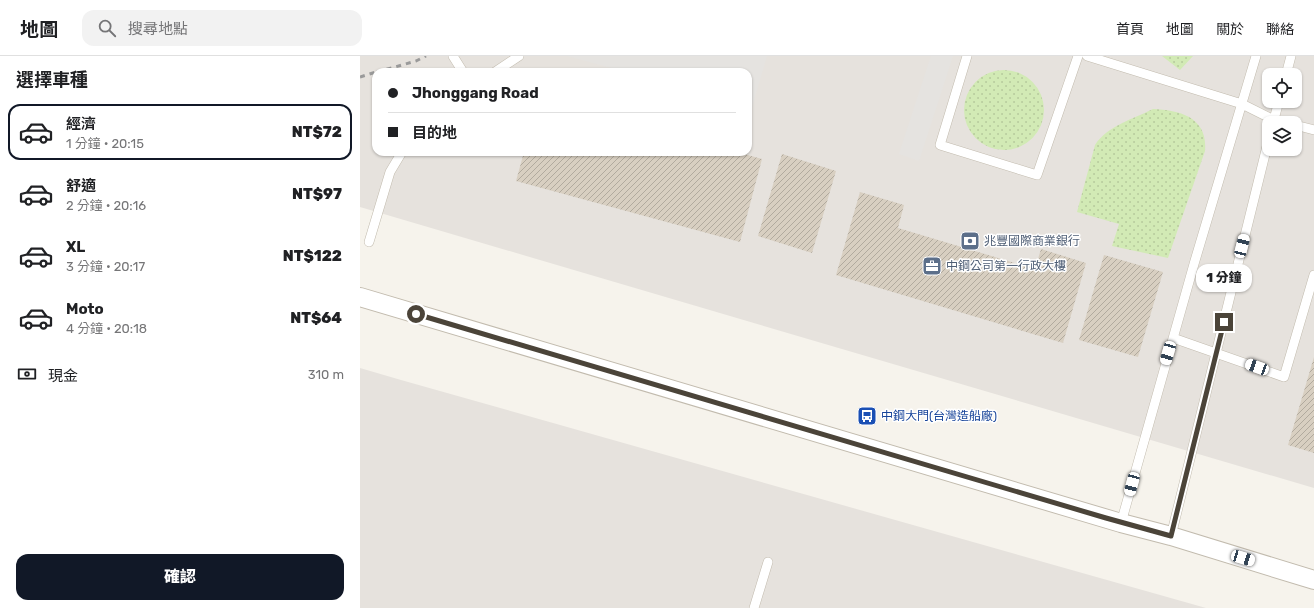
<!DOCTYPE html>
<html lang="zh-TW">
<head>
<meta charset="utf-8">
<style>
	:root { --surface:#fff; --page:#f2f2f2; --text:#202124; --muted:#757577; --line:#e0e0e0; --accent:#111827 }
	body { margin:0; font-family:Rubik,"Noto Sans TC",sans-serif; background:var(--page); color:var(--text); height:100vh; display:flex; flex-direction:column; font-size:15px; white-space:nowrap }
	* { box-sizing:border-box; margin:0 }
	p { font-size:13px; color:var(--muted) }
	.icon { flex:none; width:22px; height:22px; fill:none; stroke:currentColor; stroke-width:2; stroke-linecap:round; stroke-linejoin:round }
	.map { position:relative; flex:1; overflow:hidden }
	.details { display:flex; flex-direction:column; background:var(--surface); width:360px }
	.details>* { flex:none }
	.top-card { position:absolute; left:12px; top:12px; width:380px; height:88px; border-radius:12px; box-shadow:0 1px 3px #0004; display:grid; align-content:center; height:88px; padding:0 16px; background:var(--surface) }
	.controls { position:absolute; left:902px; top:12px; display:grid; gap:8px }
	.controls a { display:grid; place-items:center; width:40px; height:40px; border-radius:8px; background:var(--surface); box-shadow:0 1px 3px #0004; font-size:20px }
	.end { position:absolute; width:18px; height:18px; margin:-9px; border:5px solid #4b4439; background:#fff; box-shadow:0 0 0 2px #fff }
	.from { border-radius:50% }
	.bubble { position:absolute; height:28px; border-radius:12px; background:var(--surface); box-shadow:0 1px 3px #0004; font-size:13px; font-weight:800; line-height:28px; text-align:center }
	.car { position:absolute; width:12px; height:24px; margin:-12px -6px; border-radius:5px; box-shadow:0 0 3px 1px #0007; background:linear-gradient(#fff 24%,#345 0 40%,#fff 0 76%,#345 0 86%,#fff 0) }
	.top-card b { display:flex; align-items:center; gap:14px; height:38px; font-size:15px }
	.top-card b+b { border-top:1px solid var(--line) }
	.top-card i { width:10px; height:10px; background:var(--text) }
	ul { padding:0; list-style:none }
	li { display:flex; align-items:center; gap:12px; height:56px; margin:0 8px 6px; padding:0 8px; border:2px solid transparent; border-radius:12px }
	li div { flex:1 }
	li b { display:block; font-size:15px }
	li em { font-style:normal; font-weight:800 }
	li.current { border-color:var(--accent) }
	li>.icon { width:36px; height:36px; stroke-width:1.5 }
	h2 { padding:0 16px; font-size:18px; line-height:48px }
	.pay { display:flex; align-items:center; gap:10px; height:44px; padding:0 16px; font-size:15px }
	.pay p { margin-inline-start:auto }
	.primary-button { display:flex; gap:8px; margin-top:auto; padding:8px 16px }
	.primary-button a { flex:1; height:46px; border-radius:12px; background:var(--accent); color:#fff; font-size:16px; font-weight:800; line-height:46px; text-align:center }
	header { display:flex; align-items:center; gap:24px; box-sizing:border-box; height:56px; padding:0 20px; background:var(--surface); border-bottom:1px solid var(--line) }
	header strong { font-size:19px }
	nav { display:flex; gap:22px; margin-inline-start:auto; font-size:14px }
	.search { width:280px; height:36px; background:var(--page); display:flex; align-items:center; gap:10px; box-sizing:border-box; padding:0 14px; border-radius:12px; color:var(--muted); font-size:15px }
	main { display:flex; flex:1; min-height:0 }
	.map>svg:first-child { display:block }
	.industrial { fill:#e6e2dd; fill-rule:evenodd }
	.grass { fill:url(#grass-dots) }
	.parking { fill:#e5e3e0 }
	.building { fill:url(#building-hatch) }
	.lines { fill:none; stroke-linecap:round; stroke-linejoin:round }
	.service-casing { stroke:#c2bbae; stroke-width:10 }
	.minor-casing { stroke:#c2bbae; stroke-width:20 }
	.service { stroke:#fff; stroke-width:9 }
	.minor { stroke:#fff; stroke-width:18 }
	.rail { stroke:#9a9a9a; stroke-width:3; stroke-dasharray:5 5; stroke-linecap:butt }
	.route { stroke:#4b4439; stroke-width:5 }
	.labels { text-anchor:middle; stroke-width:3; stroke-linejoin:round; paint-order:stroke }
	.service-label { font-size:12px; fill:#4e5e75; stroke:#fff; text-anchor:start }
	.transit-label { font-size:12px; fill:#164399; stroke:#fff; text-anchor:start }
</style>
</head>
<body>
<header>
<strong>地圖</strong>
<div class="search"><svg class="icon" aria-label="search" viewBox="0 0 24 24"><circle cx="10" cy="10" r="6"/><path d="M15 15l6 6"/></svg>搜尋地點</div>
<nav><a>首頁</a><a>地圖</a><a>關於</a><a>聯絡</a></nav>
</header>
<main>
<section class="details">
<h2>選擇車種</h2>
<ul>
<li class="current"><svg class="icon" aria-label="car" viewBox="0 0 24 24"><path d="M5 17H2v-5l4-1 3-4h7l3 4 3 1v5h-3M9 17h6M6 11h13"/><circle cx="7" cy="17" r="2"/><circle cx="17" cy="17" r="2"/></svg><div><b>經濟</b><p>1 分鐘 · 20:15</p></div><em>NT$72</em></li>
<li><svg class="icon" aria-label="car" viewBox="0 0 24 24"><path d="M5 17H2v-5l4-1 3-4h7l3 4 3 1v5h-3M9 17h6M6 11h13"/><circle cx="7" cy="17" r="2"/><circle cx="17" cy="17" r="2"/></svg><div><b>舒適</b><p>2 分鐘 · 20:16</p></div><em>NT$97</em></li>
<li><svg class="icon" aria-label="car" viewBox="0 0 24 24"><path d="M5 17H2v-5l4-1 3-4h7l3 4 3 1v5h-3M9 17h6M6 11h13"/><circle cx="7" cy="17" r="2"/><circle cx="17" cy="17" r="2"/></svg><div><b>XL</b><p>3 分鐘 · 20:17</p></div><em>NT$122</em></li>
<li><svg class="icon" aria-label="car" viewBox="0 0 24 24"><path d="M5 17H2v-5l4-1 3-4h7l3 4 3 1v5h-3M9 17h6M6 11h13"/><circle cx="7" cy="17" r="2"/><circle cx="17" cy="17" r="2"/></svg><div><b>Moto</b><p>4 分鐘 · 20:18</p></div><em>NT$64</em></li>
</ul>
<div class="pay"><svg class="icon" aria-label="cash" viewBox="0 0 24 24"><path d="M3 7h18v10H3z"/><circle cx="12" cy="12" r="2"/></svg>現金<p>310 m</p></div>
<div class="primary-button"><a>確認</a></div>
</section>
<div class="map">
<svg width="954" height="552" viewBox="0 0 954 552">
	<defs>
		<pattern id="grass-dots" width="8" height="8" patternUnits="userSpaceOnUse"><rect width="8" height="8" fill="#d2eab5"/><path d="M2 2h.1M6 6h.1" fill="none" stroke="#b6ca9c" stroke-width="1.8" stroke-linecap="round"/></pattern>
		<pattern id="building-hatch" width="6" height="6" patternUnits="userSpaceOnUse"><rect width="6" height="6" fill="#d8cfc1"/><path d="M-1 1l2-2M0 6l6-6M5 7l2-2" fill="none" stroke="#b1aa9e"/></pattern>
	</defs>
	<rect width="100%" height="100%" fill="#f6f3ec"/>
	<!-- industrial -->
	<path class="industrial" d="M 0,0 L 954,0 L 954,432 L 0,151 ZM 16,16 L 388,16 L 388,96 L 16,96 ZM 909,19 L 935,19 L 935,45 L 909,45 ZM 909,67 L 935,67 L 935,93 L 909,93 Z
		M 0,312 L 41,324 L 846,552 L 0,552 Z"/>
	<!-- grass -->
	<path class="grass" d="M 802,0 L 833,0 L 820,14 Z
		M604 54a40 40 0 1 1 80 0a40 40 0 1 1-80 0Z
		M 793,53 C 821,54 848,62 845,95 L 808,202 L 752,190 L 759,168 L 717,156 L 735,89 C 747,70 773,63 793,53 Z"/>
	<!-- parking -->
	<path class="parking" d="M 207,0 L 407,0 L 392,51 L 388,50 L 388,16 L 266,16 Z
		M 571,0 L 593,0 L 559,105 L 539,98 Z"/>
	<!-- building -->
	<path class="building" d="M 164,96 L 377,96 L 402,103 L 380,186 L 156,125 Z
		M 422,98 L 476,115 L 452,197 L 398,180 Z
		M 500,136 L 544,149 L 538,172 L 675,213 L 681,193 L 726,207 L 703,287 L 476,219 Z
		M 744,199 L 803,216 L 778,301 L 719,284 Z
		M 954,301 L 954,397 L 928,389 Z"/>
	<g class="lines">
		<defs>
			<path id="service" d="M 93,0 L 103,16
				M 607,0 L 580,89 L 677,119 L 718,0
				M 727,0 L 882,48 L 914,64 L 926,67
				M 135,16 L 159,0
				M 926,19 L 931,0
				M 913,67 L 919,45
				M 935,69 L 954,74
				M 9,186 L 30,116 L 42,96
				M 813,282 L 924,321 L 954,219
				M 761,467 L 834,208 L 896,0
				M 811,480 L 909,82
				M 394,552 L 408,506"/>
			<path id="minor" d="M 0,241 L 761,467 L 811,480 L 954,524"/>
		</defs>
		<!-- service casing -->
		<use href="#service" class="service-casing"/>
		<!-- minor casing -->
		<use href="#minor" class="minor-casing"/>
		<!-- service -->
		<use href="#service" class="service"/>
		<!-- minor -->
		<use href="#minor" class="minor"/>
		<!-- rail -->
		<path class="rail" d="M 17,16 L 56,5 L 66,0
			M 0,21 L 16,16"/>
	</g>
	<g class="lines">
		<!-- route -->
		<path class="route" d="M 56,258 L 746,462 L 811,480 L 864,266"/>
	</g>
	<!-- icons -->
	<defs>
		<symbol id="bank-square" viewBox="-11 -11 22 22"><rect x="-9" y="-9" width="18" height="18" rx="4" fill="#5c6f8a" stroke="#fff"/><path d="M-6-4H6V4H-6ZM0-2.3a2.3 2.3 0 1 0 0 4.6a2.3 2.3 0 1 0 0-4.6Z" fill="#fff"/></symbol>
		<symbol id="office-square" viewBox="-11 -11 22 22"><rect x="-9" y="-9" width="18" height="18" rx="4" fill="#5c6f8a" stroke="#fff"/><path d="M-6-3h4V-5.5h4V-3h4V5H-6ZM-1-4.5V-3h2v-1.5ZM-6 0V1H6V0Z" fill="#fff"/></symbol>
		<symbol id="bus-square" viewBox="-11 -11 22 22"><rect x="-9" y="-9" width="18" height="18" rx="4" fill="#1a4fb4" stroke="#fff"/><path d="M-5-6H5V4H4V6H2V4H-2V6H-4V4H-5ZM-3.5-4V0h7V-4ZM-3.5 1.2v1.5H-2V1.2ZM2 1.2v1.5H3.5V1.2Z" fill="#fff"/></symbol>
	</defs>
	<g fill-rule="evenodd">
		<use href="#bank-square" x="599" y="174" width="22" height="22"/>
		<use href="#office-square" x="561" y="199" width="22" height="22"/>
		<use href="#bus-square" x="496" y="349" width="22" height="22"/>
	</g>
	<g class="labels">
		<!-- service labels -->
		<g class="service-label">
			<text x="624" y="189">兆豐國際商業銀行</text>
			<text x="586" y="214">中鋼公司第一行政大樓</text>
		</g>
		<!-- transit labels -->
		<g class="transit-label">
			<text x="521" y="364">中鋼大門(台灣造船廠)</text>
		</g>
	</g>
</svg>
<div class="controls">
<a><svg class="icon" aria-label="locate" viewBox="0 0 24 24"><circle cx="12" cy="12" r="6"/><path d="M12 2v4M12 18v4M2 12h4M18 12h4"/></svg></a>
<a><svg class="icon" aria-label="layers" viewBox="0 0 24 24"><path d="M12 4l9 5-9 5-9-5zM3 14l9 5 9-5"/></svg></a>
</div>
<i class="end from" style="left:56px;top:258px"></i>
<i class="end" style="left:864px;top:266px"></i>
<div class="bubble" style="left:836px;top:208px;width:56px">1 分鐘</div>
<i class="car" style="left:882px;top:190px;rotate:14deg"></i>
<i class="car" style="left:808px;top:297px;rotate:196deg"></i>
<i class="car" style="left:897px;top:311px;rotate:290deg"></i>
<i class="car" style="left:772px;top:428px;rotate:195deg"></i>
<i class="car" style="left:883px;top:502px;rotate:107deg"></i>
<div class="top-card">
<b><i class="from"></i>Jhonggang Road</b>
<b><i></i>目的地</b>
</div>
</div>
</main>
</body>
</html>
